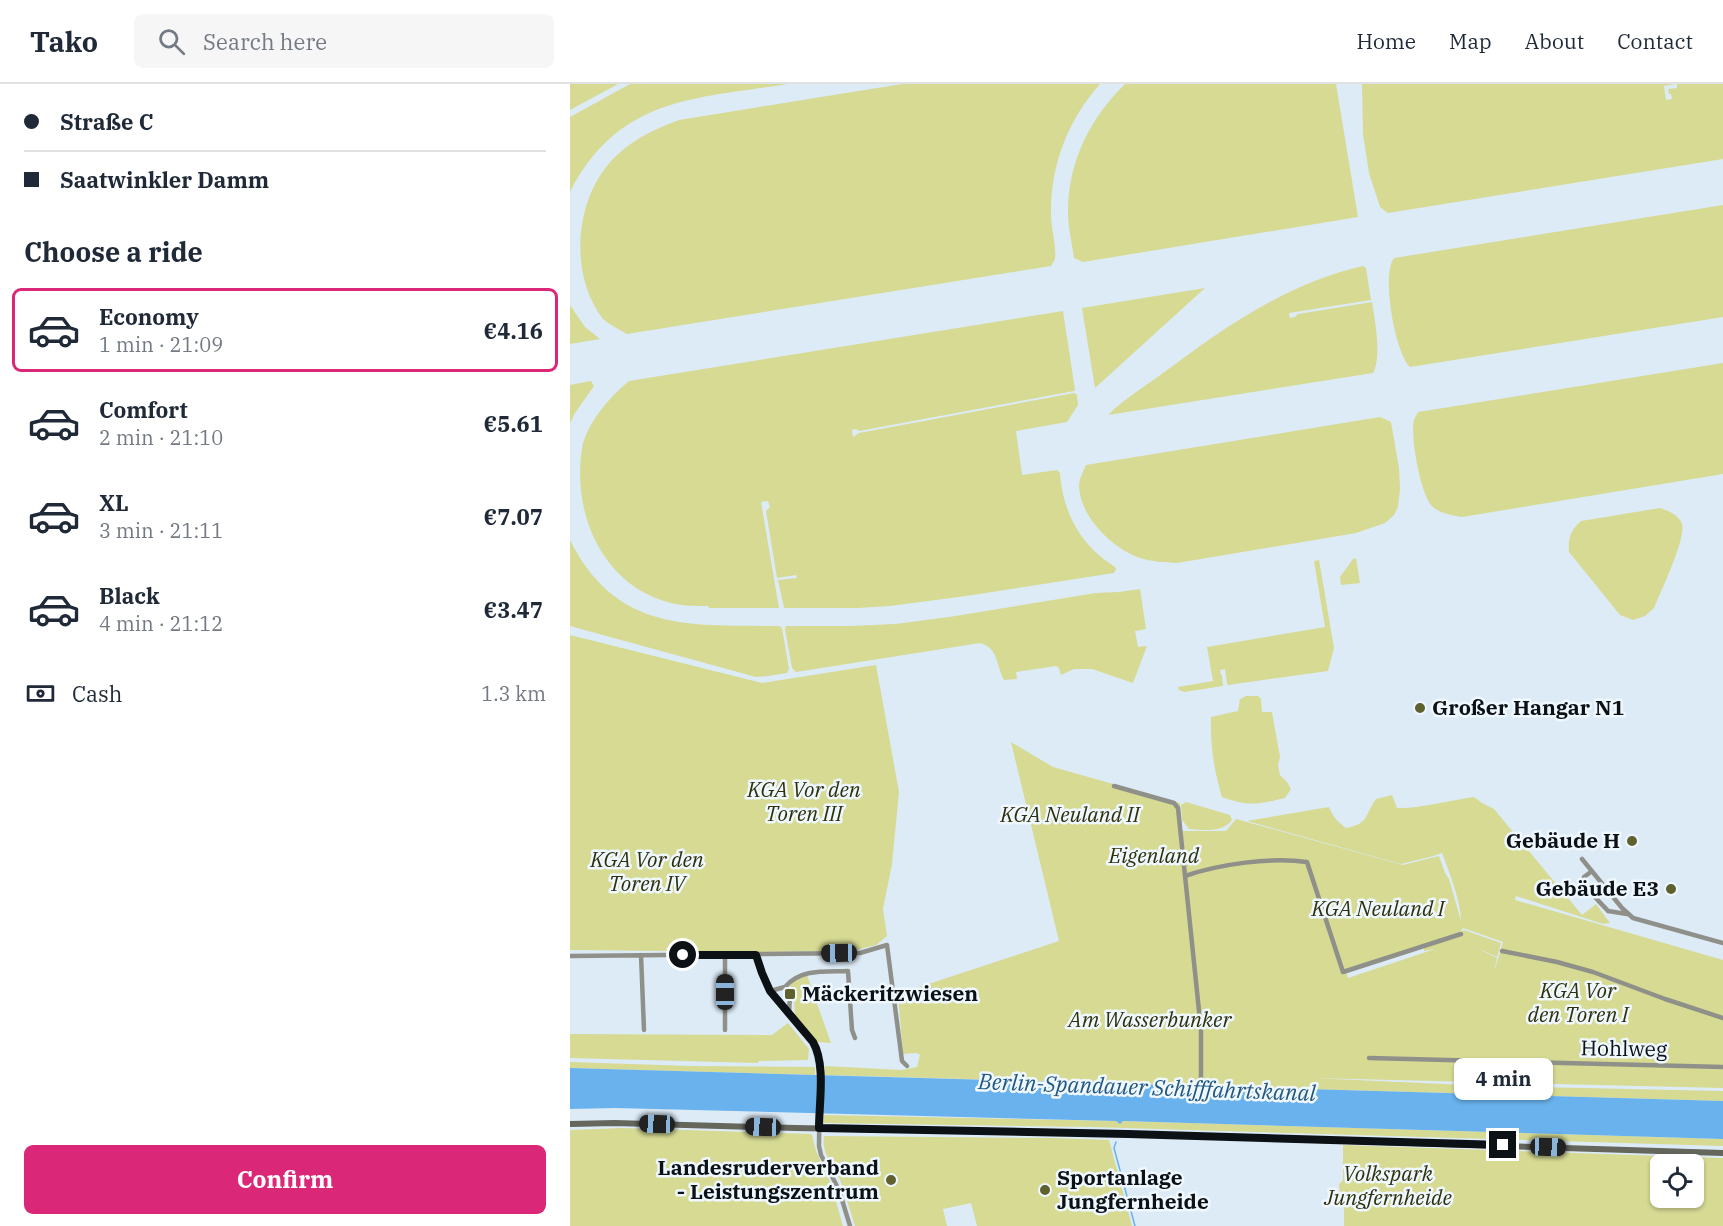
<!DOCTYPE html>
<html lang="en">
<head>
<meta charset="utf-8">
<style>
	:root { --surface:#fff; --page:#f6f6f7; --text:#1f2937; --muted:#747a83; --line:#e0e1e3; --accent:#db2777 }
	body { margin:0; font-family:"IBM Plex Serif",serif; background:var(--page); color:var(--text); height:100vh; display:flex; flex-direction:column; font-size:22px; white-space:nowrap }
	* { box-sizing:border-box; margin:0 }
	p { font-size:20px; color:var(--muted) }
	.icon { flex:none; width:33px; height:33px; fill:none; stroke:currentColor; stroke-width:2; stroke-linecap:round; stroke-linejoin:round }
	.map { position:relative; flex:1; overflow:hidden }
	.panel { display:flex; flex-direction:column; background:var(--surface); width:570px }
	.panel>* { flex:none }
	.hud { display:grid; align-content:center; height:132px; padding:0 24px; background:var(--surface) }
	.fabs { position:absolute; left:1080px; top:1070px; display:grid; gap:12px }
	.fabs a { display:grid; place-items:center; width:54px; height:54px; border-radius:9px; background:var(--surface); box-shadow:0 2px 4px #0004; font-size:30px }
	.end { position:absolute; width:27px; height:27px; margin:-14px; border:8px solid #0c1115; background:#fff; box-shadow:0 0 0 3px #fff }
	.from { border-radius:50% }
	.bubble { position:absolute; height:42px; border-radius:9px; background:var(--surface); box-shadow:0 2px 4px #0004; font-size:20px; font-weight:800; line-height:42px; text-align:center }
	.car { position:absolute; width:18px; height:36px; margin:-18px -9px; border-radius:8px; box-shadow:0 0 4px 2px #0007; background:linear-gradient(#222 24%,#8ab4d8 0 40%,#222 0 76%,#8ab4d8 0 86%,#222 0) }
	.hud b { display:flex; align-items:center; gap:21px; height:57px; font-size:22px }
	.hud b+b { border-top:2px solid var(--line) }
	.hud i { width:15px; height:15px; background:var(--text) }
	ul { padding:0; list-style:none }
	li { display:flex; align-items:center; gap:18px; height:84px; margin:0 12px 9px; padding:0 12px; border:3px solid transparent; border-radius:9px }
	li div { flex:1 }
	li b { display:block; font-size:22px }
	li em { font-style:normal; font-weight:800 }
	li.current { border-color:var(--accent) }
	li>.icon { width:54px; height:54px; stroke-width:1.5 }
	h2 { padding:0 24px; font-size:27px; line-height:72px }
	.pay { display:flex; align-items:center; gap:15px; height:66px; padding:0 24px; font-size:22px }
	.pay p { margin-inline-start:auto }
	.primary-button { display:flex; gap:12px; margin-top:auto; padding:12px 24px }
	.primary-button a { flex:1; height:69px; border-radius:9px; background:var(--accent); color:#fff; font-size:24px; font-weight:800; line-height:69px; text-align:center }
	header { display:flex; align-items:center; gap:36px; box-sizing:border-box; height:84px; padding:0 30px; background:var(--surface); border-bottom:2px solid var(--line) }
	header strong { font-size:28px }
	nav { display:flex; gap:33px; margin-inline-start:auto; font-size:21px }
	.search { width:420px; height:54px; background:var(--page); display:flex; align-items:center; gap:15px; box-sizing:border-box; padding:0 21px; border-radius:9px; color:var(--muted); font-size:22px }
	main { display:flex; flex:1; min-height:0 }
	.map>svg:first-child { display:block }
	.green { fill:#d6da93; fill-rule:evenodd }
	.water { fill:#69b2ed }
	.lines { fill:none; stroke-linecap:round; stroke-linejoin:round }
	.stream { stroke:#69b2ed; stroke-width:1.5 }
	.minor { stroke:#8f9089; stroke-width:4.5 }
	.secondary { stroke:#65665c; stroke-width:6 }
	.route { stroke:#0c1115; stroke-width:8 }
	.poi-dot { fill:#5f612f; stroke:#eff7ff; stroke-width:2 }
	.labels { text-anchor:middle; stroke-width:5; stroke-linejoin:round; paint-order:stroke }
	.poi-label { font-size:21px; font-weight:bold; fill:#0c1115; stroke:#eff7ff; text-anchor:start }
	.park-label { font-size:21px; font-style:italic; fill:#2f3009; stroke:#eff7ff }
	.street-label { font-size:21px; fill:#0c1115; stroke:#eff7ff }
	.water-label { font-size:22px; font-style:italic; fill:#22577f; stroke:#eff7ff }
</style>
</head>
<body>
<header>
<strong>Tako</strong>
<div class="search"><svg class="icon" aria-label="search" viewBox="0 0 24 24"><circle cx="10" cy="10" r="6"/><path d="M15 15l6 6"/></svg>Search here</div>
<nav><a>Home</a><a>Map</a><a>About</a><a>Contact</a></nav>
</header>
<main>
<section class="panel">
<div class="hud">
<b><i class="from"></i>Straße C</b>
<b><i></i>Saatwinkler Damm</b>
</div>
<h2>Choose a ride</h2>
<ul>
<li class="current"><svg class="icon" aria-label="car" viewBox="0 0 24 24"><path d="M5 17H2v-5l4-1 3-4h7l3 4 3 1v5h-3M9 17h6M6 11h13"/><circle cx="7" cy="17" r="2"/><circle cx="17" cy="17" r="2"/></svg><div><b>Economy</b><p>1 min · 21:09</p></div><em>€4.16</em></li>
<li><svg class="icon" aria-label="car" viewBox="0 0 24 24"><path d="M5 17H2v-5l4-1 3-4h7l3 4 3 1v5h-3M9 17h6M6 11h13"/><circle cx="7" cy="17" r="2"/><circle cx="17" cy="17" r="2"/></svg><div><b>Comfort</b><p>2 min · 21:10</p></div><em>€5.61</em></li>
<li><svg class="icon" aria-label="car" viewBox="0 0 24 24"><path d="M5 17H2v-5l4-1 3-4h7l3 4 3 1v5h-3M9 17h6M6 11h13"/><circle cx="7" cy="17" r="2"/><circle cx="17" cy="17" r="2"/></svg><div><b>XL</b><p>3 min · 21:11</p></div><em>€7.07</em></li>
<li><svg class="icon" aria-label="car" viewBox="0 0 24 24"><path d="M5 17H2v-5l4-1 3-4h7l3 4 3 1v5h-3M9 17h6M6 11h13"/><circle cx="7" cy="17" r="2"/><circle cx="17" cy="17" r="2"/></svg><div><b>Black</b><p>4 min · 21:12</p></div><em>€3.47</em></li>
</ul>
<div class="pay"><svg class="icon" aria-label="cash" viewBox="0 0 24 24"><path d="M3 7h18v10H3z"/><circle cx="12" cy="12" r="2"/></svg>Cash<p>1.3 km</p></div>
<div class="primary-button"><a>Confirm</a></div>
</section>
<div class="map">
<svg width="1153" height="1142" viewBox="0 0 1153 1142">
	<rect width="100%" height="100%" fill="#ddebf7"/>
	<!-- green -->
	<path class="green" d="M 0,0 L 48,0 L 0,26 Z
		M 60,0 L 218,0 C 124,15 49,13 0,108 L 0,33 Z
		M 332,0 L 530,0 C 497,37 480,83 481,132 C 481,142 487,167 485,174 C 485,177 482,179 481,182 L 57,250 C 49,245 40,241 33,235 C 0,193 3,118 42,76 C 60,57 84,45 109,36 Z
		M 555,0 L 766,0 L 788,133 L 513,178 L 504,174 C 502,159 498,143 498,128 C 498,78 520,34 555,0 Z
		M 792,0 L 1105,0 L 1094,2 L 1096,16 L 1102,15 L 1101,10 L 1099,10 L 1098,5 L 1107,4 L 1107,0 L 1153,0 L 1153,75 L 818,129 L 810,123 L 799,89 L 793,50 Z
		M 1153,121 L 1153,233 L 840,283 C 825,270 811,190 824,174 Z
		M 793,182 L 796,184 L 801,216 L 719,229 L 720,234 L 725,233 L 728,230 L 802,218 C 805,237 812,272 803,289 L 538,331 C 553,316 572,304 589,292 C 651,246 716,199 793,182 Z
		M 635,204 L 525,304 L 512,224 Z
		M 0,221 L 15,243 L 30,255 L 0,260 Z
		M 493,227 L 505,306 L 504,307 L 289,347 L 286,345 L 282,346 L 283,353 L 289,349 L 504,309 L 507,311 L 508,321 L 497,338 L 446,347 L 452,391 L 487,386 L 490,389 C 492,421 505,451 530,472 C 534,476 540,479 545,483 L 546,485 L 544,489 L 396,512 L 320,522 L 288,524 L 214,524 L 208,496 L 227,494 L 226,491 L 207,494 L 196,427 L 200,423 L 198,417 L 191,418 L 209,524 L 139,524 L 138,522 C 124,522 110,522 97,518 C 30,499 0,424 13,359 C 21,334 39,314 59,297 Z
		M 1153,279 L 1153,390 L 892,433 C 881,431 865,429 859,418 C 850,404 840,352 844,336 C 844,335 848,329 848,328 Z
		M 21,297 L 24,302 L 5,329 L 0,339 L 0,301 Z
		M 810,333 L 821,338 L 829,384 L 830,405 L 828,423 L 824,431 L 815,439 L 786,449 L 607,479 C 595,478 582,478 570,474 C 542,464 511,434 509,403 C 509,395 513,388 516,381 Z
		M 1090,424 C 1099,427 1109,431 1112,440 C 1116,455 1091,507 1084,524 L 1075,532 L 1063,536 L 1050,531 L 999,468 C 998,454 1000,447 1011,437 Z
		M 0,456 C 47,549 119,541 209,542 L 212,544 L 219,585 L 217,589 L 198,592 L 186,593 L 0,542 Z
		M 786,474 L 790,499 L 771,501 L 770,493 L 783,475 Z
		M 749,476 L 764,564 L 758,587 L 658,601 L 657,600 L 655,585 L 650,586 L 651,591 L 652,591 L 653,602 L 614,608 L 609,606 L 608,603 L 643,597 L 637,563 L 755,543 L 744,477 Z
		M 570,505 L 576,545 L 565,547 L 568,563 L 577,562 L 563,599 L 522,585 L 504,585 L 491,591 L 489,584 L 486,582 L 446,588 L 447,595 L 434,596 C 426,582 429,564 410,559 L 226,588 L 222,584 L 215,545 L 216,542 L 280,542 L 325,540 L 379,533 L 526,509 L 549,508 Z
		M 0,551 L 192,599 L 306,581 L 329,708 L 322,780 L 313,825 L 317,852 L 306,861 L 282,867 L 191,868 L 0,866 Z
		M 676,612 L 688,612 L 691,615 L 692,628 L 702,628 L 710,673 L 708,681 L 710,691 L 717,698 L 721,705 L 715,714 C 689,720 679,723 652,713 C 644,687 640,660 641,633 L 668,627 L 670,615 Z
		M 441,658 L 483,683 L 610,719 L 612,747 L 656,747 L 666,735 L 833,781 L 869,772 L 875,789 L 879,795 L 891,837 C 891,818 879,787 872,769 L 860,773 L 831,780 L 677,737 L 759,723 C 763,733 767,737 776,744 C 799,740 795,730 806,715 L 822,711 L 827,724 C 849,725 881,716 904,713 L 912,719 L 924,725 L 1012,831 L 1026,820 L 1040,839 L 1033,840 L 946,812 L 945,816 L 1153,876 L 1153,1004 L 742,994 L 918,1002 L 1153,1007 L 1153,1017 L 255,991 L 255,982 L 332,986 L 347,983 L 350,971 L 347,969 L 333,970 L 328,910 L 489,857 ZM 893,844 L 933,858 L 924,888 L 927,874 L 903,862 L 927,873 L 931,859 L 894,846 L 888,850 L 854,863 L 854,867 L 865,865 L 778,894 L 776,888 L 881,851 L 890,848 Z
		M 616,718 L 660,731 L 662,736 C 653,749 633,746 619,745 L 612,736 L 611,721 Z
		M 237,891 L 261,959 L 247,958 L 225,932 L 224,918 L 226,918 L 225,912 L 223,912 L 220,901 L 224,897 Z
		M 218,939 L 239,965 L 238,976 L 189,977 L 188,979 L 0,974 L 0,950 L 202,951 Z
		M 0,978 L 121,982 L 245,983 L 245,991 L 0,984 Z
		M 254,1031 L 547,1037 L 550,1040 L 552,1037 L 1153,1055 L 1153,1062 L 521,1043 L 253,1039 Z
		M 52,1044 L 241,1050 L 242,1051 L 246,1067 L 261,1100 L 273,1142 L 0,1142 L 0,1046 Z
		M 254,1052 L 483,1054 L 539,1056 L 562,1142 L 407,1142 L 401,1119 L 373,1125 L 377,1142 L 285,1142 C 280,1127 276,1111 270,1096 C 263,1081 251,1069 254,1052 Z
		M 773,1061 L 1153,1074 L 1153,1142 L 774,1142 L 774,1113 L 770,1109 L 769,1100 L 773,1096 ZM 1090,1080 L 1124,1080 L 1124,1113 L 1090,1113 Z"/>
	<!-- water -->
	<path class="water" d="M 0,984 L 1153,1017 L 1153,1055 L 553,1037 L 550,1040 L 546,1037 L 45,1024 L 0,1025 Z"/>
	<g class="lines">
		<!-- stream -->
		<path class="stream" d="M 546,1058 L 544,1064 L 565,1142"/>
		<!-- minor -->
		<path class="minor" d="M 544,702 L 604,719 L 608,724 L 631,946 L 631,997
			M 1012,775 L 1052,824 L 1063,834 L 1153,859
			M 1022,787 L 1014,793 C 1016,806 1030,818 1038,827 L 1057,830
			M 615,792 C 650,780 700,773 737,778 L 773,888 L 891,850
			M 932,867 L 987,878 L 1023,888 L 1095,915 L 1153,934
			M 71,871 L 74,946
			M 186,871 L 192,889 L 200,907 L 243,958 L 247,964 L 250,977 L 249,1062 L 251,1071 L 269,1106 L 280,1142
			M 0,872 L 290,869 L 317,861 L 332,977 L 337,982
			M 215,903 C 231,884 256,888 278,887 L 282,946 L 285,954
			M 215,903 L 220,910 L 219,930
			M 200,907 L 215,903
			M 155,946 L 155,871
			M 799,974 L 1153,983"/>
		<!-- secondary -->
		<path class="secondary" d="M 0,1040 L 45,1039 L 225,1044 L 557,1050 L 1153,1069"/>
	</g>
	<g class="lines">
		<!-- route -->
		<path class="route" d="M 113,871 L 186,871 L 192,889 L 200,907 L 243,958 C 256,981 249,1018 249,1044 L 558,1050 L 933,1061"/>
	</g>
	<!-- markers -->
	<g class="poi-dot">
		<circle cx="850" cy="624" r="6"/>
		<circle cx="1062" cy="757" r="6"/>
		<circle cx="1101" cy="805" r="6"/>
		<rect x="214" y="904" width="12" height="12" rx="3"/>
		<circle cx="321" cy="1096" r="6"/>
		<circle cx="475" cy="1106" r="6"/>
	</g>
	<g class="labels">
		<!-- poi labels -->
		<g class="poi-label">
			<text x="862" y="631">Großer Hangar N1</text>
			<text x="1050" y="764" text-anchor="end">Gebäude H</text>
			<text x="1089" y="812" text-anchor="end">Gebäude E3</text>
			<text x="232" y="917">Mäckeritzwiesen</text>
			<text x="309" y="1091" text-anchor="end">Landesruderverband<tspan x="309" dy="24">- Leistungszentrum</tspan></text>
			<text x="487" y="1101">Sportanlage<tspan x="487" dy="24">Jungfernheide</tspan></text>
		</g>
		<!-- park labels -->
		<g class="park-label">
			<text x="234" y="713">KGA Vor den<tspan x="234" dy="24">Toren III</tspan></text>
			<text x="500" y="738">KGA Neuland II</text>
			<text x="584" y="779">Eigenland</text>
			<text x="77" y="783">KGA Vor den<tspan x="77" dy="24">Toren IV</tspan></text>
			<text x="808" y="832">KGA Neuland I</text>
			<text x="1008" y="914">KGA Vor<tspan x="1008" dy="24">den Toren I</tspan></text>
			<text x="580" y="943">Am Wasserbunker</text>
			<text x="818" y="1097">Volkspark<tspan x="818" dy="24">Jungfernheide</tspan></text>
		</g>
		<!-- street labels -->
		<g class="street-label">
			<text transform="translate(1054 965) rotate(1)" y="7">Hohlweg</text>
		</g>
		<!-- water labels -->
		<g class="water-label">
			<text transform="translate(577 1003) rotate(2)" y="8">Berlin-Spandauer Schifffahrtskanal</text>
		</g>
	</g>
</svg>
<div class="fabs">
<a><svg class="icon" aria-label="locate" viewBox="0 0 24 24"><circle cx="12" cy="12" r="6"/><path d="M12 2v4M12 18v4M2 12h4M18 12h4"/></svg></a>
</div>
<i class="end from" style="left:113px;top:871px"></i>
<i class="end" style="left:933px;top:1061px"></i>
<div class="bubble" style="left:884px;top:974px;width:99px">4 min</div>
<i class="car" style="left:269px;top:869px;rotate:269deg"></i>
<i class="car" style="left:155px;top:908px;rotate:0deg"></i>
<i class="car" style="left:87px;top:1040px;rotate:272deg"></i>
<i class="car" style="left:193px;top:1043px;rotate:272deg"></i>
<i class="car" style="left:978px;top:1063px;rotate:92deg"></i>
</div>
</main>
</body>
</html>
